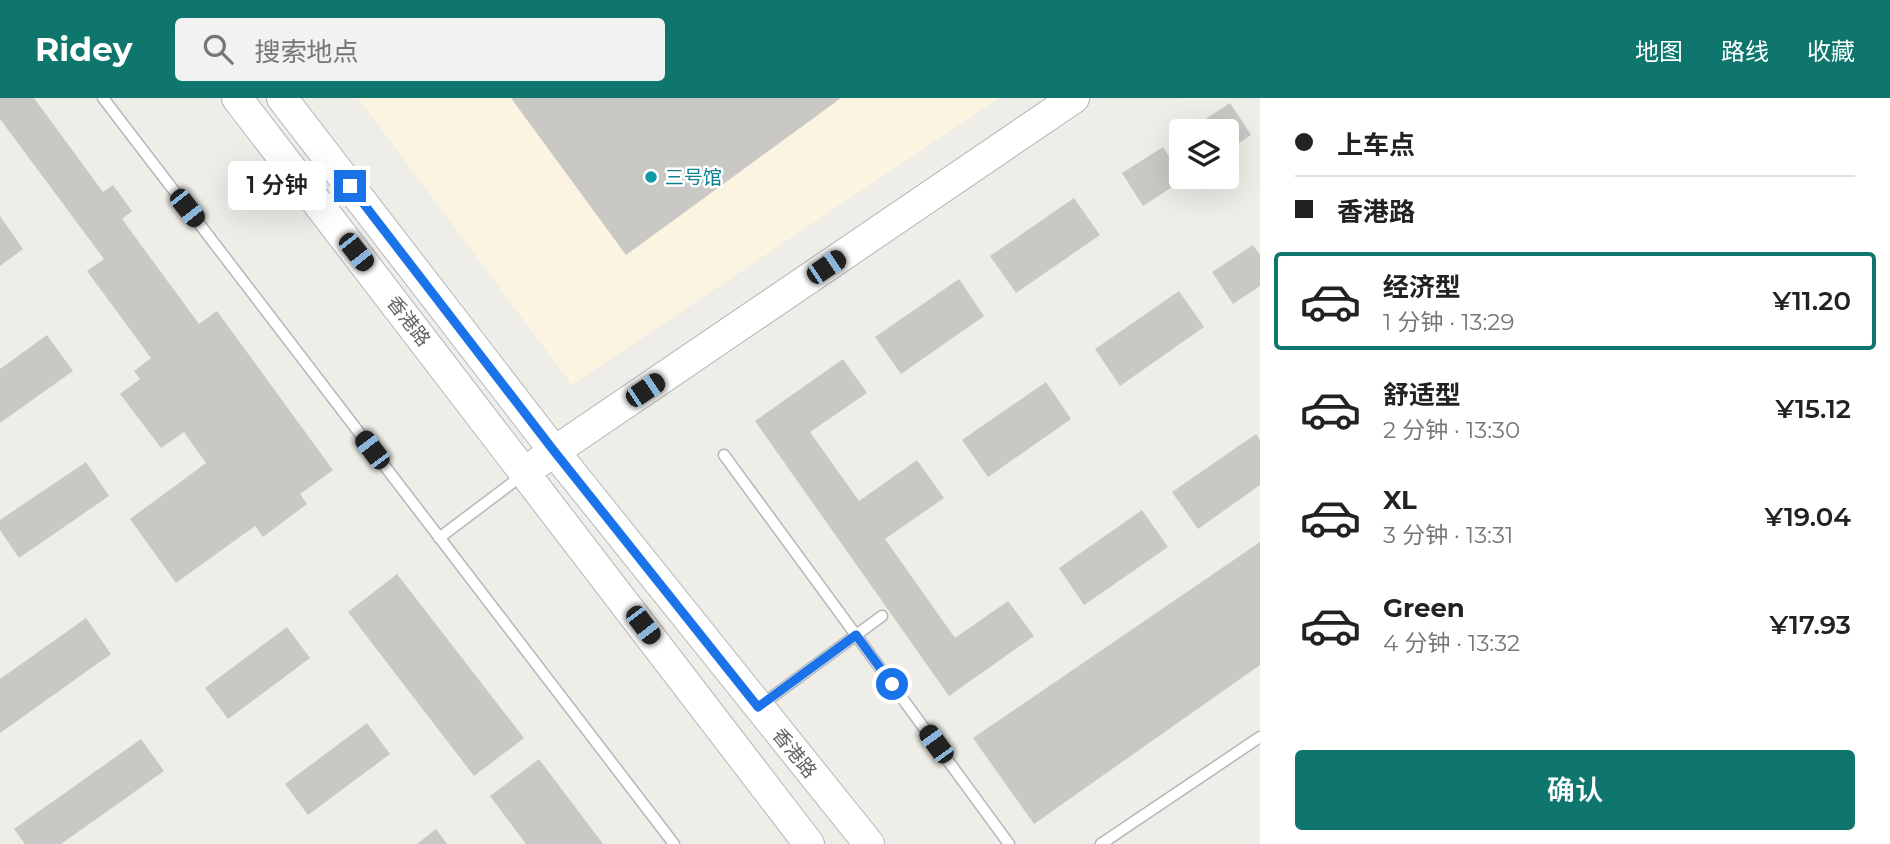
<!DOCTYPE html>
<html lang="zh">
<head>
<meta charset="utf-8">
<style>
	:root { --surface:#fff; --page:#f2f2f2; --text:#222; --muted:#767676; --line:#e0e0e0; --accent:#0f766e }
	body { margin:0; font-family:Montserrat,"Noto Sans SC",sans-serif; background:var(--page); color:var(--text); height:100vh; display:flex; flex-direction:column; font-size:26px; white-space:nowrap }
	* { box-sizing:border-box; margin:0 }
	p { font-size:23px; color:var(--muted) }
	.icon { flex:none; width:38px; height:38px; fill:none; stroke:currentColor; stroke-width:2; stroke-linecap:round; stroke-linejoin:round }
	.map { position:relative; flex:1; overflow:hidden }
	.sheet { display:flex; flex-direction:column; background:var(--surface); width:630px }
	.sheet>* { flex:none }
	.guide { display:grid; align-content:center; height:154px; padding:0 35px; background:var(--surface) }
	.tools { position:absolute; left:1169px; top:21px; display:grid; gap:14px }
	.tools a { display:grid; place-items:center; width:70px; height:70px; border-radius:7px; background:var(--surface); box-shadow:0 7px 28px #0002; font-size:35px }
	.end { position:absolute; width:32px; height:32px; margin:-16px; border:9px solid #1a73e8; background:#fff; box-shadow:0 0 0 4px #fff }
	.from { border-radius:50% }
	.bubble { position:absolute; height:49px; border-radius:7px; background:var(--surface); box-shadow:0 7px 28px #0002; font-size:23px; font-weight:600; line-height:49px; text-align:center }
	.car { position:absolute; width:21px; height:42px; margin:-21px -10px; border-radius:9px; box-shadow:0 0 5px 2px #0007; background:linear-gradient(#222 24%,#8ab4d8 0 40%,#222 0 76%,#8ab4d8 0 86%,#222 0) }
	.guide b { display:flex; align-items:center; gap:24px; height:66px; font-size:26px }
	.guide b+b { border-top:2px solid var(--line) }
	.guide i { width:18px; height:18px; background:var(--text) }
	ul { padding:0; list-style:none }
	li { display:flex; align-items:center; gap:21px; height:98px; margin:0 14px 10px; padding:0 21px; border:4px solid transparent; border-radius:7px }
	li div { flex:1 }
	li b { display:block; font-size:26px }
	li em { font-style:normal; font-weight:600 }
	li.current { border-color:var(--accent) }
	li>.icon { width:63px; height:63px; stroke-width:1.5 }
	.action { display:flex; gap:14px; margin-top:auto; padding:14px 35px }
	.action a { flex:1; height:80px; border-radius:7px; background:var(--accent); color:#fff; font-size:28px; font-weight:600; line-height:80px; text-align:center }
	header { display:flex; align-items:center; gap:42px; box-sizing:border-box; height:98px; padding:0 35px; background:var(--accent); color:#fff }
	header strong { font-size:33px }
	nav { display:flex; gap:38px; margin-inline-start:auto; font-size:24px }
	.search { width:490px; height:63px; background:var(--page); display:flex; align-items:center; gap:18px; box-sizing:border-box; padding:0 24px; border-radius:7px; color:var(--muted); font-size:26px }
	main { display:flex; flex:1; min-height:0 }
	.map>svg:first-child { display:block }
	.commercial { fill:#faf4e1 }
	.building { fill:#cac8c4 }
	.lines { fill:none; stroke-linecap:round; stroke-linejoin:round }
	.lane-casing { stroke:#b4b7ba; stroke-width:13 }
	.secondary-casing { stroke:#b3b6ba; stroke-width:32 }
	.lane { stroke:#fff; stroke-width:10 }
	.secondary { stroke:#fff; stroke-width:30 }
	.route { stroke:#1a73e8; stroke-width:9 }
	.culture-dot { fill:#0f9aa8; stroke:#fff; stroke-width:2.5 }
	.labels { text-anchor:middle; stroke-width:5; stroke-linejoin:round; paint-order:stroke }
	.culture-label { font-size:19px; fill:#0d838f; stroke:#fff; text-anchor:start }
	.street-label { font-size:19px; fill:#5f6265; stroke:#fff }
</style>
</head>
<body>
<header>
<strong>Ridey</strong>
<div class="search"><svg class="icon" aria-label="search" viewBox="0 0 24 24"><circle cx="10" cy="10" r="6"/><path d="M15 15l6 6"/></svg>搜索地点</div>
<nav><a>地图</a><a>路线</a><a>收藏</a></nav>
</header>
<main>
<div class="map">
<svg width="1260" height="746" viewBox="0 0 1260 746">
	<rect width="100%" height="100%" fill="#efede7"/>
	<!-- commercial -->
	<path class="commercial" d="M 358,0 L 999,0 L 572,287 Z"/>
	<!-- building -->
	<path class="building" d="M 0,0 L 34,0 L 103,94 L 113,87 L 132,113 L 122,121 L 199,226 L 217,213 L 333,372 L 300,396 L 307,406 L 263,439 L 255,428 L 176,485 L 130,421 L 206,365 L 184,334 L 161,350 L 120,296 L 140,281 L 134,273 L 151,260 L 87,173 L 104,161 L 0,21 Z
		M 511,0 L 841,0 L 626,157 Z
		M 1230,5 L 1251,37 L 1227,53 L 1227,33 L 1190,33 L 1189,32 Z
		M 1163,49 L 1184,81 L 1143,108 L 1122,75 Z
		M 1074,100 L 1100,137 L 1016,195 L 990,158 Z
		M 0,118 L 23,151 L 0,168 Z
		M 1253,147 L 1260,157 L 1260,188 L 1233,206 L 1212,174 Z
		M 959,181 L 984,218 L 901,276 L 875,239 Z
		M 1179,193 L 1204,229 L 1120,288 L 1095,251 Z
		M 47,237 L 73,273 L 0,325 L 0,271 Z
		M 843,261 L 867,295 L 810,334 L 859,403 L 917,362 L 944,400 L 885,441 L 955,540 L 1008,503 L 1034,538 L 949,598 L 755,323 Z
		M 1046,284 L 1071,321 L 988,379 L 962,342 Z
		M 1256,336 L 1260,342 L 1260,387 L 1198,431 L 1172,394 Z
		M 86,364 L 109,398 L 19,460 L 0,432 L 0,422 Z
		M 1142,412 L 1168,449 L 1084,507 L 1059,470 Z
		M 1260,444 L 1260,567 L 1034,726 L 973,640 Z
		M 397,476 L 524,640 L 474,678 L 348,514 Z
		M 86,520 L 111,556 L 0,635 L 0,581 Z
		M 287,529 L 310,560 L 228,621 L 205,590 Z
		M 367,625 L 390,656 L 308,717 L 285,686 Z
		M 141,641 L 164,673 L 61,746 L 25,746 L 14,731 Z
		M 539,661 L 603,746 L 526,746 L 490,698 Z
		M 436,731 L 447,746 L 417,746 Z"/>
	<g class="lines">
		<defs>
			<path id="lane" d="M 103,0 L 674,746
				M 724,357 L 1009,746
				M 439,440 L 524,376
				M 761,607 L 882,518
				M 1101,746 L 1260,639"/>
			<path id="secondary" d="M 237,0 L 809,746
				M 282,0 L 554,353 L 869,746
				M 539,364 L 1074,0"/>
		</defs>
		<!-- lane casing -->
		<use href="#lane" class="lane-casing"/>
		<!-- secondary casing -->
		<use href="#secondary" class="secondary-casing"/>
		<!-- lane -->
		<use href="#lane" class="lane"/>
		<!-- secondary -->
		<use href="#secondary" class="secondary"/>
	</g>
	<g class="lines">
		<!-- route -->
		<path class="route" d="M 350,88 L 554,353 L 758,609 L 856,537 L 892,586"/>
	</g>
	<!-- markers -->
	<circle class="culture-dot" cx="651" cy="79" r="7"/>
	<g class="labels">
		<!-- culture labels -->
		<g class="culture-label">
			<text x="665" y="86">三号馆</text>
		</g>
		<!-- street labels -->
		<g class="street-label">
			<text transform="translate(409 223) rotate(52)" y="7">香港路</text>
			<text transform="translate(795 655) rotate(51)" y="7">香港路</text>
		</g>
	</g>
</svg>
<div class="tools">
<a><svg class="icon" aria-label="layers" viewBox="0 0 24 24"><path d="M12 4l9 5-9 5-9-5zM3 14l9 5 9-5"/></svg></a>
</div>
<i class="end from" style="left:892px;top:586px"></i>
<i class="end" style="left:350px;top:88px"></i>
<div class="bubble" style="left:228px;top:63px;width:98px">1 分钟</div>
<i class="car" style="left:187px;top:110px;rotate:142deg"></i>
<i class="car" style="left:356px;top:154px;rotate:142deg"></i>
<i class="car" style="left:826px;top:169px;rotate:56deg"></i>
<i class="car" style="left:645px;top:292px;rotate:56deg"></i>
<i class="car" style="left:372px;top:352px;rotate:323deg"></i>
<i class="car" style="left:643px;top:527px;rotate:143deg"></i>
<i class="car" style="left:936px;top:646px;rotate:324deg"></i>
</div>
<section class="sheet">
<div class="guide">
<b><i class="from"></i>上车点</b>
<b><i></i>香港路</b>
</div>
<ul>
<li class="current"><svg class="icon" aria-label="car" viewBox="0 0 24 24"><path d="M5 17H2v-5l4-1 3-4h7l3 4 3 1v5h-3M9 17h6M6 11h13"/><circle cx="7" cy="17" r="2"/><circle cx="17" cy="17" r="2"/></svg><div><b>经济型</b><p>1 分钟 · 13:29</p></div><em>¥11.20</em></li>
<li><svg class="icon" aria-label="car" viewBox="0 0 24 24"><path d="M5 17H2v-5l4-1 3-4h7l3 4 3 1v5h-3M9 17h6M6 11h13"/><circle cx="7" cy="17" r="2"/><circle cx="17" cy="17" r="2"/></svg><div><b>舒适型</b><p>2 分钟 · 13:30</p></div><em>¥15.12</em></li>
<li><svg class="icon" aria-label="car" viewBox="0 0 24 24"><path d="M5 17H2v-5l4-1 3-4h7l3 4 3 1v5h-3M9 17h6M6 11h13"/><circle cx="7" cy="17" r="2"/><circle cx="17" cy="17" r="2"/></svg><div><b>XL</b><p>3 分钟 · 13:31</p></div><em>¥19.04</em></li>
<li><svg class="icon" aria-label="car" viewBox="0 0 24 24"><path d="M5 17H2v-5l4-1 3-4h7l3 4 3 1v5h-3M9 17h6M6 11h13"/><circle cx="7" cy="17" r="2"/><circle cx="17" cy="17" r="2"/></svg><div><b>Green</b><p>4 分钟 · 13:32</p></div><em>¥17.93</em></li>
</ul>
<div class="action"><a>确认</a></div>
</section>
</main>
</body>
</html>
